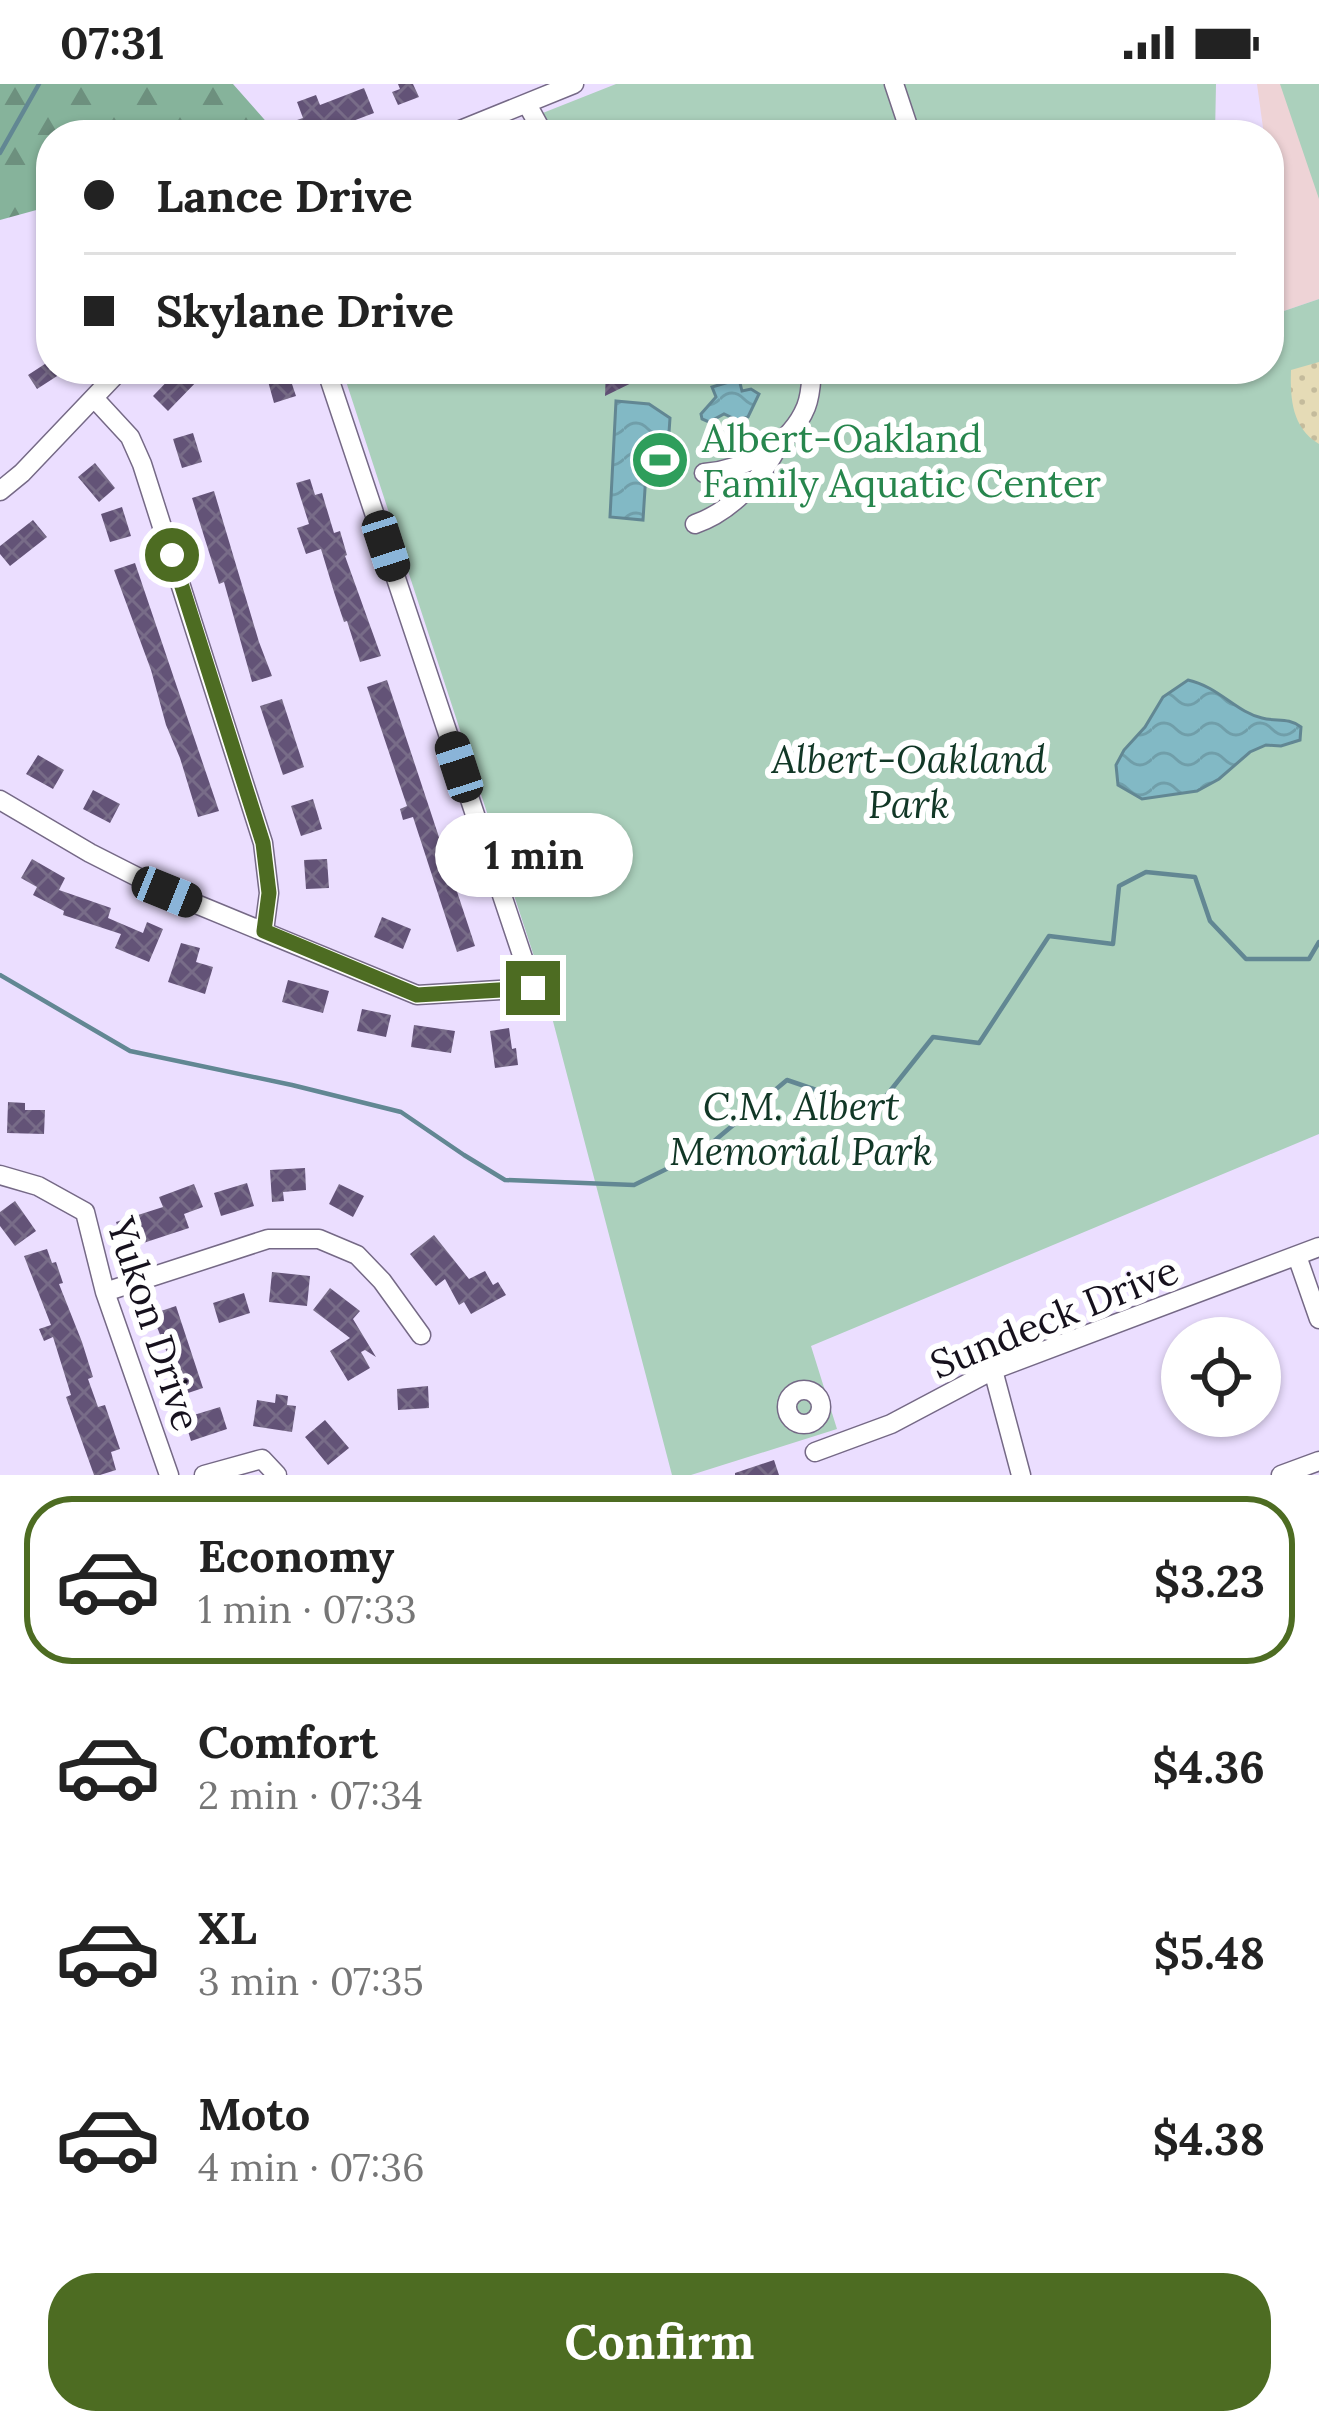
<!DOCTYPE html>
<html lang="en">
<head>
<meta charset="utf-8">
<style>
	:root { --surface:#fff; --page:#f6f6f6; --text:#222; --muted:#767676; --line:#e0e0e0; --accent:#4d6c22 }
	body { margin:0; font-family:Lora,serif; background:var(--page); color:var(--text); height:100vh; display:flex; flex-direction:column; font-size:45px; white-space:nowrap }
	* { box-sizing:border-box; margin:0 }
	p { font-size:39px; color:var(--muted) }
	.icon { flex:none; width:66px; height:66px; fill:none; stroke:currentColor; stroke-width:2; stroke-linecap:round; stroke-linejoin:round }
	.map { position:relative; height:1391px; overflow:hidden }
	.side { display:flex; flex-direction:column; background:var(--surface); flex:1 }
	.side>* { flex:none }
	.guide { position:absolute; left:36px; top:36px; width:1248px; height:264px; border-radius:48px; box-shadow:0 3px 9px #0004; display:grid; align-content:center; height:264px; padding:0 48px; background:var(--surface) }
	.tools { position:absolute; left:1161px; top:1233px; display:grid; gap:24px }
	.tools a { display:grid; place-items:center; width:120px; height:120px; border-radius:50%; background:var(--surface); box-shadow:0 3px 9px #0004; font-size:60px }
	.end { position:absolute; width:54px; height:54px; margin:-27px; border:15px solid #4d6c22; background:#fff; box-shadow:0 0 0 6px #fff }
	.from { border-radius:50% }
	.bubble { position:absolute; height:84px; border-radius:42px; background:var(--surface); box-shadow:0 3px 9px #0004; font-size:39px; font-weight:800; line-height:84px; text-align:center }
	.car { position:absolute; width:36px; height:72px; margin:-36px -18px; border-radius:15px; box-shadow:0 0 9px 3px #0007; background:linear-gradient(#222 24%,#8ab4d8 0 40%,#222 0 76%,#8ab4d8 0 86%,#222 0) }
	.guide b { display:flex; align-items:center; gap:42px; height:114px; font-size:45px }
	.guide b+b { border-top:3px solid var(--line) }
	.guide i { width:30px; height:30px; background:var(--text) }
	ul { padding:21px 0 0; list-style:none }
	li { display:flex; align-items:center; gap:36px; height:168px; margin:0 24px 18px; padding:0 24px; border:6px solid transparent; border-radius:48px }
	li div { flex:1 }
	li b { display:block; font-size:45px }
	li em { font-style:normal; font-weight:800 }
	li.selected { border-color:var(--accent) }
	li>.icon { width:108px; height:108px; stroke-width:1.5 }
	.cta { display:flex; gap:24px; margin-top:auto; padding:24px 48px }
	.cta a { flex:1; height:138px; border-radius:48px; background:var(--accent); color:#fff; font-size:48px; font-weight:800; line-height:138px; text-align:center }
	.status { display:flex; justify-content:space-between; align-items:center; height:84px; padding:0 60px; background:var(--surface); direction:ltr }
	.status svg { height:33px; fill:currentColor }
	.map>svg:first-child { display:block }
	.education { fill:#eed3d6 }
	.green { fill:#abd0bc }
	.forest { fill:url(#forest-firs) }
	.sand { fill:url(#sand-dots) }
	.water { fill:url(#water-waves); stroke:#628793; stroke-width:3 }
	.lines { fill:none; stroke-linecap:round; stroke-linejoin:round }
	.stream { stroke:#628793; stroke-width:4.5 }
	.building { fill:url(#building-cross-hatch) }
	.minor-casing { stroke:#756986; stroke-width:21 }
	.minor { stroke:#fff; stroke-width:18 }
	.route { stroke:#4d6c22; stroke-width:15 }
	.labels { text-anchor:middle; stroke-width:12; stroke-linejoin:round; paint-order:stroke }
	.leisure-label { font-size:39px; fill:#27864d; stroke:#fff; text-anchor:start }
	.park-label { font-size:39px; font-style:italic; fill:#113726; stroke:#fff }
	.street-label { font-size:39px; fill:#16111d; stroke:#fff }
</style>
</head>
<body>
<div class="status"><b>07:31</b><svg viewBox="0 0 49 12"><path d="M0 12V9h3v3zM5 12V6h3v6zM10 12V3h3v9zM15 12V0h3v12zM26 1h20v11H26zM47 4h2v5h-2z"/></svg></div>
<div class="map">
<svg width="1319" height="1391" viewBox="0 0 1319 1391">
	<defs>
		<pattern id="forest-firs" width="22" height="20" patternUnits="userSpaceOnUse" patternTransform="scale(3)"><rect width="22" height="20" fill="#86b39b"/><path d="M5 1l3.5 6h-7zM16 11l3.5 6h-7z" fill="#6d907e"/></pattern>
		<pattern id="sand-dots" width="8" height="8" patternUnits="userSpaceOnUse" patternTransform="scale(3)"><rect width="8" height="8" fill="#e5dbb6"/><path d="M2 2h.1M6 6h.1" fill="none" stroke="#c4bb9c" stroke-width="1.8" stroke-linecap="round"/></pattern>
		<pattern id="water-waves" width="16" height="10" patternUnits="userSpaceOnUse" patternTransform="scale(3)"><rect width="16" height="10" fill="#82b9c5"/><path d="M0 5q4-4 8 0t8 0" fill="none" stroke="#709ea9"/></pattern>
		<pattern id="building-cross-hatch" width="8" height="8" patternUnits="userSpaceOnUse" patternTransform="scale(3)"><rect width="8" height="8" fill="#635377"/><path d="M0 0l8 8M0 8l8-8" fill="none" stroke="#786c88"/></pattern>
	</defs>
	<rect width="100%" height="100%" fill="#ebdeff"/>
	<!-- education -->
	<path class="education" d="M 1257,0 L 1319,0 L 1319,215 L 1269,232 L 1269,51 L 1264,51 Z"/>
	<!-- green -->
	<path class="green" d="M 616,0 L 1216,0 L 1215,51 L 487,51 Z
		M 1280,0 L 1319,0 L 1319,116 L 1319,115 Z
		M 1319,215 L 1319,1050 L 811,1262 L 837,1345 L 691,1391 L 672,1391 L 544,903 L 342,285 L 1269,285 L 1269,232 Z"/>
	<!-- forest -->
	<path class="forest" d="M 0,0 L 233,0 L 278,51 L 51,51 L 51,122 L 0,136 Z"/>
	<!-- sand -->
	<path class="sand" d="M 1319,278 L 1319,360 C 1292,344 1290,315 1291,286 Z"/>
	<!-- water -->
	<path class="water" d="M 739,295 L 742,307 L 751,305 L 759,310 L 748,333 L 737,336 L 724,330 L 709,338 L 702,335 L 701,330 L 716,313 L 712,303 Z
		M 616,317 L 649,320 L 670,334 L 668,363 L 647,374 L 643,436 L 610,433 Z
		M 1188,596 C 1219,603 1236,628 1262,634 C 1277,638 1288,633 1301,643 L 1300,656 L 1281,662 L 1266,661 L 1250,668 L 1219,695 L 1197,707 L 1142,715 L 1118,701 L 1116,681 L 1124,666 L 1145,643 L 1163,613 Z"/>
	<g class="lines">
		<!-- stream -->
		<path class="stream" d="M 0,69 L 39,0
			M 0,891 L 130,967 L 292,1001 L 401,1028 L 464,1071 L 505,1096 L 634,1101 L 701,1068 L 787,996 L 875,1026 L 933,953 L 979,959 L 1049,852 L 1113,860 L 1119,802 L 1146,788 L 1195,793 L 1210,837 L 1246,875 L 1309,875 L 1319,858"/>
	</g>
	<!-- building -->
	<path class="building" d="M 398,0 L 413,0 L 419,13 L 398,21 L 392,8 L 400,5 Z
		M 364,4 L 374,29 L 329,46 L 330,48 L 324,51 L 292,51 L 288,39 L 303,34 L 297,18 L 316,11 L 320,21 Z
		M 51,276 L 51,285 L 68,285 L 37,305 L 28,291 Z
		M 179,285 L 195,285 L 202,292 L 168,327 L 153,312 Z
		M 281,285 L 287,285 L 296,312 L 274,319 L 266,290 Z
		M 606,285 L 660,285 L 605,312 Z
		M 193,349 L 202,378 L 182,384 L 173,355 Z
		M 95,379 L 115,404 L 99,418 L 78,393 Z
		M 310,395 L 315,411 L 322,409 L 334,449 L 340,447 L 347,471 L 345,472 L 381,572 L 360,578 L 347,537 L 344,538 L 334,508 L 321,465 L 306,470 L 297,444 L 309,440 L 296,399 Z
		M 214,407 L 259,558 L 272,592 L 252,598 L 224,498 L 219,500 L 192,414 Z
		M 122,423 L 131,452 L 110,458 L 101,430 Z
		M 33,436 L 47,453 L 10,482 L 0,470 L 0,462 Z
		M 135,479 L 219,727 L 198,733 L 180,674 L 166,641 L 151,586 L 114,486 Z
		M 387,596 L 475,862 L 457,868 L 413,733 L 403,736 L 400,725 L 407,722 L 367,603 Z
		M 282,615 L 304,683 L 283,691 L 260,622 Z
		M 38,671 L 64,686 L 53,705 L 26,690 Z
		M 93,706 L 120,720 L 110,739 L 83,725 Z
		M 313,715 L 322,745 L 301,752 L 291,722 Z
		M 32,775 L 65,794 L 59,806 L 111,824 L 108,834 L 143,849 L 147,838 L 163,845 L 149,878 L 115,864 L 121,850 L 63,831 L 64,827 L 33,811 L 37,803 L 21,794 Z
		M 327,775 L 329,804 L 306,805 L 304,776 Z
		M 382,833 L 411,845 L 403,865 L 374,853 Z
		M 181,859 L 200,864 L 196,878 L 213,883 L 205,910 L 168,898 Z
		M 288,896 L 329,907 L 323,929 L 282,918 Z
		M 362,925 L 391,931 L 386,953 L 357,947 Z
		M 414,941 L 455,947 L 451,969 L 411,963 Z
		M 509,944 L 512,965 L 516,964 L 518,981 L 495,984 L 490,947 Z
		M 8,1018 L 25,1019 L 25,1026 L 45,1026 L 44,1050 L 7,1049 Z
		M 305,1084 L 306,1106 L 283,1108 L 284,1117 L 272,1118 L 270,1086 Z
		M 247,1099 L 254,1122 L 221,1132 L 214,1109 Z
		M 194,1100 L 203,1123 L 184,1130 L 189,1144 L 125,1165 L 116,1138 L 163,1123 L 159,1113 Z
		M 339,1100 L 364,1112 L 353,1133 L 329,1120 Z
		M 15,1117 L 36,1147 L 15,1162 L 0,1142 L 0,1128 Z
		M 434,1151 L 469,1195 L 485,1187 L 493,1201 L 498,1198 L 506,1211 L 471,1230 L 464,1218 L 459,1221 L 445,1195 L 436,1202 L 410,1170 Z
		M 47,1165 L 52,1179 L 56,1178 L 63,1199 L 59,1200 L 82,1258 L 93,1293 L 88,1295 L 98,1323 L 105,1321 L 120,1365 L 111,1368 L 116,1386 L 100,1391 L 94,1391 L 66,1313 L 71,1311 L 53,1253 L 44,1257 L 39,1245 L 51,1241 L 24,1172 Z
		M 272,1188 L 310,1192 L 307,1222 L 269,1218 Z
		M 330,1204 L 360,1227 L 353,1235 L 376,1273 L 365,1266 L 361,1268 L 370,1284 L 348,1297 L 330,1267 L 350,1254 L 313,1226 Z
		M 244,1209 L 250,1229 L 219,1239 L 213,1219 Z
		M 176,1222 L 203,1304 L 176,1313 L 170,1294 L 176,1292 L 152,1230 Z
		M 428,1302 L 429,1324 L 398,1326 L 397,1305 Z
		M 276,1310 L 288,1312 L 287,1321 L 296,1322 L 292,1348 L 253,1342 L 257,1316 L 275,1319 Z
		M 220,1323 L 227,1345 L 191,1357 L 184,1334 Z
		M 325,1336 L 349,1364 L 328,1381 L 305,1353 Z
		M 774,1376 L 779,1391 L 735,1391 L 735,1389 Z"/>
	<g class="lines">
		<defs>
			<path id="minor" d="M 894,0 L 911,51
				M 527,20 L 544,51
				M 448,51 L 574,0
				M 94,314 L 130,353 L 142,380 L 263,759 L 269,809 L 264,847
				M 704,389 C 744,386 790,362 806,323 C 811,311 811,298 812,285
				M 0,407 L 22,389 L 121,285
				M 695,440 C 730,428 760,396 777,364
				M 0,716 L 90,769 L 167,808 L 417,911 L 533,904 L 326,285
				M 0,1091 L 38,1102 L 85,1128 L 105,1208 L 169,1391
				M 1297,1172 L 1319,1235
				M 105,1208 L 268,1155 L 319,1155 L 357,1171 L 382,1197 L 421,1251
				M 993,1286 L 1021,1391
				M787 1323a17 17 0 1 1 34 0a17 17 0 1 1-34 0Z
				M 815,1368 L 891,1340 L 993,1286 L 1319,1163
				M 204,1391 L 262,1375 L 277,1391
				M 1281,1391 L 1319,1377"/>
		</defs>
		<!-- minor casing -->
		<use href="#minor" class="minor-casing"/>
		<!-- minor -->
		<use href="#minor" class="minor"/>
	</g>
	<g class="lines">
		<!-- route -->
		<path class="route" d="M 172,471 L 263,759 L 269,809 L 264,847 L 417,911 L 533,904"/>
	</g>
	<!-- icons -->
	<defs>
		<symbol id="stadium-disc" viewBox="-11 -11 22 22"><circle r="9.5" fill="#2e9e5b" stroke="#fff"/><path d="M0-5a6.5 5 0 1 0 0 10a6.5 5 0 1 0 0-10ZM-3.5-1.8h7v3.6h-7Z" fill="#fff"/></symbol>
	</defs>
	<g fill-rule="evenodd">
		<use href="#stadium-disc" x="627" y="343" width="66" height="66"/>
	</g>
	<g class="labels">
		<!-- leisure labels -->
		<g class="leisure-label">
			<text x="702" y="368">Albert-Oakland<tspan x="702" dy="45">Family Aquatic Center</tspan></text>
		</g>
		<!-- park labels -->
		<g class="park-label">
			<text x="909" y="689">Albert-Oakland<tspan x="909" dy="45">Park</tspan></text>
			<text x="801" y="1036">C.M. Albert<tspan x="801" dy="45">Memorial Park</tspan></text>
		</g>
		<!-- street labels -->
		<g class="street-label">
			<text transform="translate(1054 1233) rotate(-22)" y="14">Sundeck Drive</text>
			<text transform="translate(154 1240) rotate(72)" y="14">Yukon Drive</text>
		</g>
	</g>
</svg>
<div class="tools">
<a><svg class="icon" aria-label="locate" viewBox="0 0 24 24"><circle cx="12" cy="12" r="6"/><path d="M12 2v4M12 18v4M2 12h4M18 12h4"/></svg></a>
</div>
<i class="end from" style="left:172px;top:471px"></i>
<i class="end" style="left:533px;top:904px"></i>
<div class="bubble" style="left:435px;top:729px;width:198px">1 min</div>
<i class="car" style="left:386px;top:462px;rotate:162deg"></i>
<i class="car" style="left:459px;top:683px;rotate:342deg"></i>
<i class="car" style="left:167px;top:808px;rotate:112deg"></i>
<div class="guide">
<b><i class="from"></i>Lance Drive</b>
<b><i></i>Skylane Drive</b>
</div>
</div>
<section class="side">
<ul>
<li class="selected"><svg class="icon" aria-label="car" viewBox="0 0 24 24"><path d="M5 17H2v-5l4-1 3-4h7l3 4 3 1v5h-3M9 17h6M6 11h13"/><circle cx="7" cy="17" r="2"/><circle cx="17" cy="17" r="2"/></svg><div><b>Economy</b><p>1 min · 07:33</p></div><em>$3.23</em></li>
<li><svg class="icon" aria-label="car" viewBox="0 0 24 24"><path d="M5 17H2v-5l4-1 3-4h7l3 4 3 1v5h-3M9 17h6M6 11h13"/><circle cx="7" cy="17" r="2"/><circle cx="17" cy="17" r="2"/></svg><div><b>Comfort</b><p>2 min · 07:34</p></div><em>$4.36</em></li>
<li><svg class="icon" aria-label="car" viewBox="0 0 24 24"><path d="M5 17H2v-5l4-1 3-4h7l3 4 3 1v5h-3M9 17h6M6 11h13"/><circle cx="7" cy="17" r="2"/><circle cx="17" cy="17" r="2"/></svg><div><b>XL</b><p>3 min · 07:35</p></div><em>$5.48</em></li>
<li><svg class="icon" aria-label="car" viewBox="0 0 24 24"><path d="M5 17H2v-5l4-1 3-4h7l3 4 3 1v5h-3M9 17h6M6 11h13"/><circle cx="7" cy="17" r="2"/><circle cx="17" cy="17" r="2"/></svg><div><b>Moto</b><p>4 min · 07:36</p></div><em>$4.38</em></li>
</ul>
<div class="cta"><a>Confirm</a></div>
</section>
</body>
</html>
